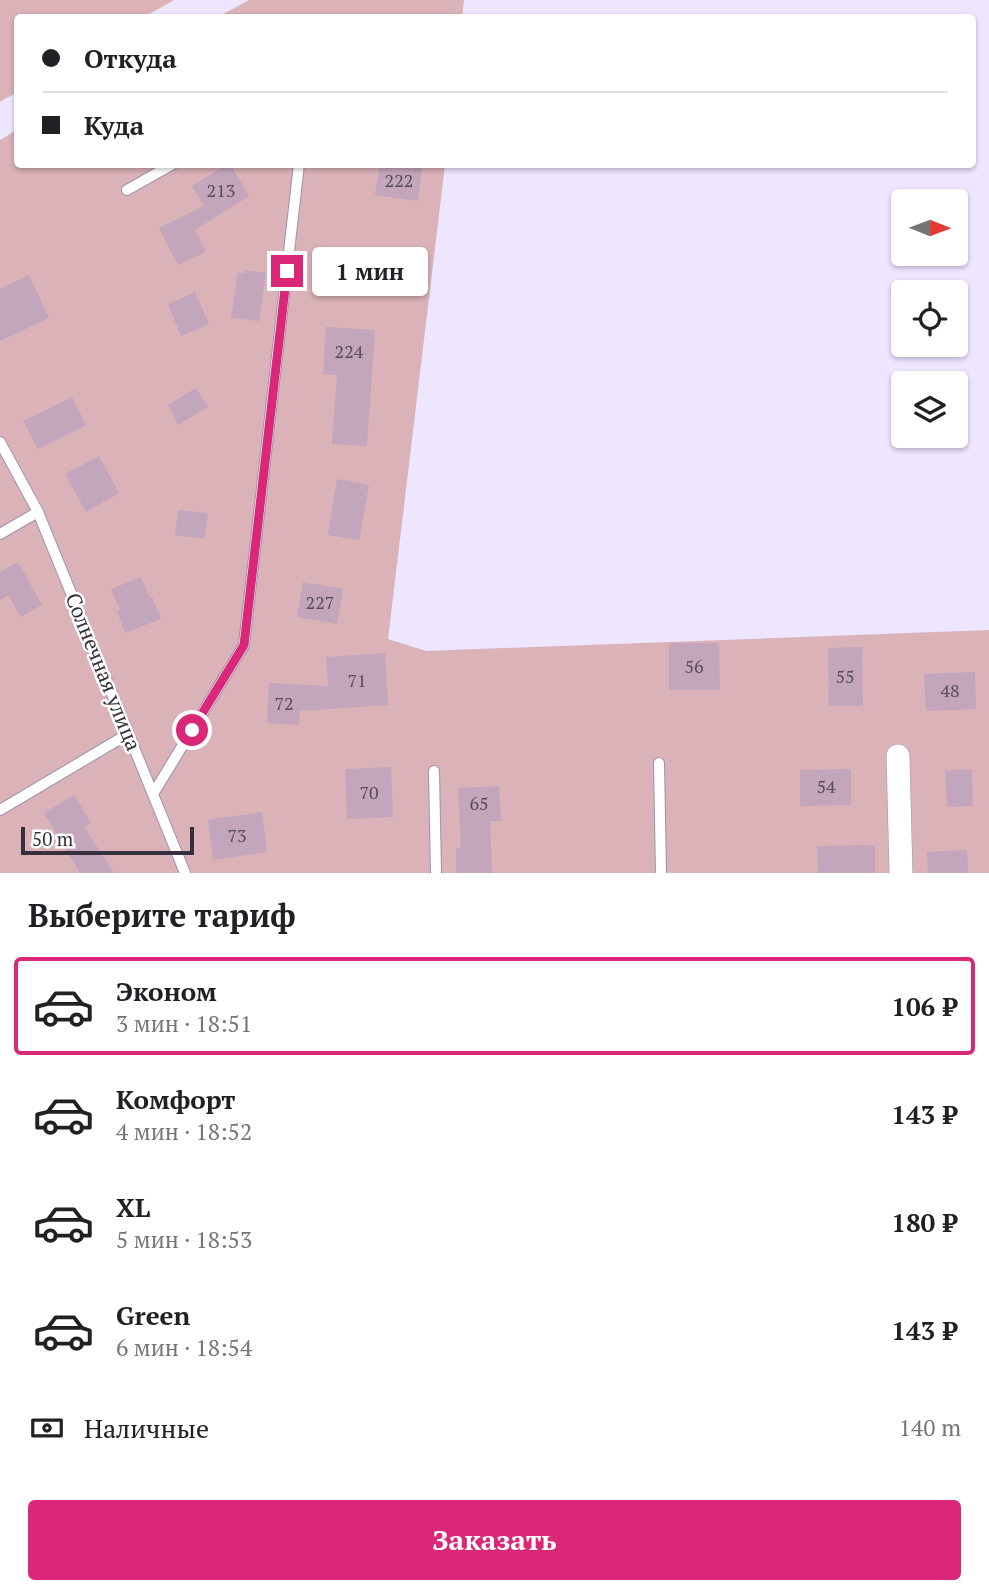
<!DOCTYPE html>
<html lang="ru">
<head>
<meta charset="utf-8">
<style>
	:root { --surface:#fff; --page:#f6f6f6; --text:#202124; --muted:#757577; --line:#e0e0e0; --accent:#db2777 }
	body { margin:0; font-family:"PT Serif",serif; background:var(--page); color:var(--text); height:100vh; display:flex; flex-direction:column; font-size:26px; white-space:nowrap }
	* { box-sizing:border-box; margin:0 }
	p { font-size:23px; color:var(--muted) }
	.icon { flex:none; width:38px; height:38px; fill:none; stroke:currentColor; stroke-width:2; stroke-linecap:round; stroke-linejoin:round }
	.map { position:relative; height:873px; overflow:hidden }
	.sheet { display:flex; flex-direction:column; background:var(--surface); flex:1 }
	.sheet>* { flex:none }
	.banner { position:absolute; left:14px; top:14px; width:962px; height:154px; border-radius:7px; box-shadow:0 2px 5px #0004; display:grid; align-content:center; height:154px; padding:0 28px; background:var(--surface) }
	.needle { width:46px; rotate:91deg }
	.buttons { position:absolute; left:891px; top:189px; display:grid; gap:14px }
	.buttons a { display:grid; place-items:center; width:77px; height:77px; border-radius:7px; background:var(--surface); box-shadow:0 2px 5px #0004; font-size:35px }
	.scale { position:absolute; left:21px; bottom:18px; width:173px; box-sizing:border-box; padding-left:7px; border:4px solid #34303c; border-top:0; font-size:19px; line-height:24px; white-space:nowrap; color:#34303c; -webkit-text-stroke:5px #fff; paint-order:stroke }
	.end { position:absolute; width:32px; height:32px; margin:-16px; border:9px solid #db2777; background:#fff; box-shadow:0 0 0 4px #fff }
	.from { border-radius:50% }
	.bubble { position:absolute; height:49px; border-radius:7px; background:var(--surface); box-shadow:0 2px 5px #0004; font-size:23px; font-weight:700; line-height:49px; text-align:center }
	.banner b { display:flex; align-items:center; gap:24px; height:66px; font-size:26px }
	.banner b+b { border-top:2px solid var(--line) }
	.banner i { width:18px; height:18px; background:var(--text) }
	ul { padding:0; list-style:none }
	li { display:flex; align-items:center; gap:21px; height:98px; margin:0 14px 10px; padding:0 14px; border:4px solid transparent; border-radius:7px }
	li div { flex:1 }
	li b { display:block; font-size:26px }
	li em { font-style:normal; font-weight:700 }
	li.active { border-color:var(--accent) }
	li>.icon { width:63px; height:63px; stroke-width:1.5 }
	h2 { padding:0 28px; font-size:32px; line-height:84px }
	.pay { display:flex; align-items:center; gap:18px; height:77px; padding:0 28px; font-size:26px }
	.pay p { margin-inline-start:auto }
	.cta { display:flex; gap:14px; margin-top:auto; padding:14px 28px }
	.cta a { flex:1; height:80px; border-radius:7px; background:var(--accent); color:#fff; font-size:28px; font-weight:700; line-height:80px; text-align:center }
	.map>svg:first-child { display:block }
	.green { fill:#dab2b8 }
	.building { fill:#c3a5bc }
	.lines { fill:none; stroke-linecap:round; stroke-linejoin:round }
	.service-casing { stroke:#9d92b0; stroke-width:12 }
	.minor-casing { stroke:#9d92b0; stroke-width:24 }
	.service { stroke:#fff; stroke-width:10 }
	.minor { stroke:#fff; stroke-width:23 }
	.route { stroke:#db2777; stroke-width:9 }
	.labels { text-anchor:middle; stroke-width:5; stroke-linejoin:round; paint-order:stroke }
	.number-label { font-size:18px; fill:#584d5c }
	.street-label { font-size:21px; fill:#34303c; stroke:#fff }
</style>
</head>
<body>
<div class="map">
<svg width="989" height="873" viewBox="0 0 989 873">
	<rect width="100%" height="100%" fill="#eee5ff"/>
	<!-- green -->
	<path class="green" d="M 0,0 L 174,0 L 144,17 L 18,18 L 17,92 L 0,102 Z
		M 249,0 L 464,0 L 462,17 L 218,17 Z
		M 17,130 L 18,164 L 445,165 L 388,639 L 426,651 L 989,630 L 989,873 L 0,873 L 0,140 Z"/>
	<!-- building -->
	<path class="building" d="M 228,164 L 230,164 L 249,196 L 195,230 L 206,252 L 178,265 L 159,228 L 204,206 L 192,186 Z
		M 380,164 L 398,164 L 422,168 L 418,201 L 375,195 Z
		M 245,270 L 266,273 L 259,321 L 231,318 L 238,272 L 244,274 Z
		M 29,275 L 49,318 L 0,341 L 0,289 Z
		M 195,292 L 209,324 L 181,336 L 168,304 Z
		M 326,327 L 375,330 L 367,446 L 332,444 L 337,375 L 323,374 Z
		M 196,388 L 208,407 L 178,425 L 168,405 Z
		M 72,397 L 86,425 L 38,449 L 23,421 Z
		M 99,456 L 119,493 L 86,512 L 65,474 Z
		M 337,479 L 369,485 L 359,540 L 328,535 Z
		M 178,510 L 208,513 L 204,539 L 175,535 Z
		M 18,562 L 42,605 L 21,617 L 8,595 L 0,600 L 0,572 Z
		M 141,577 L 150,598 L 152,597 L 161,619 L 125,633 L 117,611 L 120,610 L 111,589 Z
		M 303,582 L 343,589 L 337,624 L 297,617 Z
		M 669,643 L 719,643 L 720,690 L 669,690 Z
		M 862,647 L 863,706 L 829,706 L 828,648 Z
		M 385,653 L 388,705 L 300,711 L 299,725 L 267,723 L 269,683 L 328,686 L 326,657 Z
		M 975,672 L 976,709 L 926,711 L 924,674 Z
		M 391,767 L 393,817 L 347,819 L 345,769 Z
		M 851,769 L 851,805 L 800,806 L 800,770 Z
		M 972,769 L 973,806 L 947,807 L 945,771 Z
		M 499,786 L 501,821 L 490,821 L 492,873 L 456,873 L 456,849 L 461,848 L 458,788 Z
		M 74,795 L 91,823 L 84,827 L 114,873 L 80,873 L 44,813 Z
		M 262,812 L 267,852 L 213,860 L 208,820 Z
		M 875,845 L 875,873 L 818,873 L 817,846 Z
		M 967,850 L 968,873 L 928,873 L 927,852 Z"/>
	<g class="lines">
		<defs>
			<path id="service" d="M 127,190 L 173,164
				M 0,442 L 38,512 L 185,873
				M 0,534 L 38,512
				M 659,763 L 661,873
				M 434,771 L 436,873
				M 153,794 L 244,645 L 299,164
				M 0,810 L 128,734"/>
			<path id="minor" d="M 898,756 L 901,873"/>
		</defs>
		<!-- service casing -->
		<use href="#service" class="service-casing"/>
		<!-- minor casing -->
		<use href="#minor" class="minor-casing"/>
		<!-- service -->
		<use href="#service" class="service"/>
		<!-- minor -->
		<use href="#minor" class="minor"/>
	</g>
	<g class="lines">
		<!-- route -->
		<path class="route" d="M 192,730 L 244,645 L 287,271"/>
	</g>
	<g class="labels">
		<!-- number labels -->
		<g class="number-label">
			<text x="399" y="187">222</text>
			<text x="221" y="197">213</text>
			<text x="349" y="358">224</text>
			<text x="320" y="609">227</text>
			<text x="694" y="673">56</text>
			<text x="845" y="683">55</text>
			<text x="357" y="687">71</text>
			<text x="950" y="697">48</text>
			<text x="284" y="710">72</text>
			<text x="826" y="793">54</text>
			<text x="369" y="799">70</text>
			<text x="479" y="810">65</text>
			<text x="237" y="842">73</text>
		</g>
		<!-- street labels -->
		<g class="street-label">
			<text transform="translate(103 672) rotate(68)" y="7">Солнечная улица</text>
		</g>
	</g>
</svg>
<div class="buttons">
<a><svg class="needle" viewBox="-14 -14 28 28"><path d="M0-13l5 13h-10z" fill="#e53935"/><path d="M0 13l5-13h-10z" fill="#757577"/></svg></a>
<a><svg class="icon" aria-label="locate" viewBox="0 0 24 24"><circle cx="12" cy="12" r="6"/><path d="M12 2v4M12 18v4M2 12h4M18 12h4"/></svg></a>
<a><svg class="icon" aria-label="layers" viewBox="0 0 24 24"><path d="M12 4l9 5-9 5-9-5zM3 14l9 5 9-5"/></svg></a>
</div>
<div class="scale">50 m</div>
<i class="end from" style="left:192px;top:730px"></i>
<i class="end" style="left:287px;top:271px"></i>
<div class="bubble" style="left:312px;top:247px;width:116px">1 мин</div>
<div class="banner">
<b><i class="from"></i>Откуда</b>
<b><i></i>Куда</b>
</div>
</div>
<section class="sheet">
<h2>Выберите тариф</h2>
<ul>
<li class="active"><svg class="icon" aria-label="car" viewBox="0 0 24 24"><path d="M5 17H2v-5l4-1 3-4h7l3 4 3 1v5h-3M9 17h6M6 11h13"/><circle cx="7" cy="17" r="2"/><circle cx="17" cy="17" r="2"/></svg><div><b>Эконом</b><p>3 мин · 18:51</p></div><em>106 ₽</em></li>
<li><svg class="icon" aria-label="car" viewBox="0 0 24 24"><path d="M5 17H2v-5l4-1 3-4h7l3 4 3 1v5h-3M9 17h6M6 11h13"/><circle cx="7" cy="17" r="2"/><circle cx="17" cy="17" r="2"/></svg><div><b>Комфорт</b><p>4 мин · 18:52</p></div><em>143 ₽</em></li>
<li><svg class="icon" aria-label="car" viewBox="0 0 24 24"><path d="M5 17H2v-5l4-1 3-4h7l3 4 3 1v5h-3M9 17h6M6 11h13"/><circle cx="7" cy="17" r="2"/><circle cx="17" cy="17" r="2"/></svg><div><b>XL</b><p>5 мин · 18:53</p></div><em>180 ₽</em></li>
<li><svg class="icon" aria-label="car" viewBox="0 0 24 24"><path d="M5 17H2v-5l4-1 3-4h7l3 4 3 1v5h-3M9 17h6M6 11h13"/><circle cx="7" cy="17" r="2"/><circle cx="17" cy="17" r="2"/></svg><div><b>Green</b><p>6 мин · 18:54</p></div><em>143 ₽</em></li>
</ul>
<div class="pay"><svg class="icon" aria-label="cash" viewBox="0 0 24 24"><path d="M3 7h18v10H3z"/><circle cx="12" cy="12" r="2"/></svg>Наличные<p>140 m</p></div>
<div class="cta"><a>Заказать</a></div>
</section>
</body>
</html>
